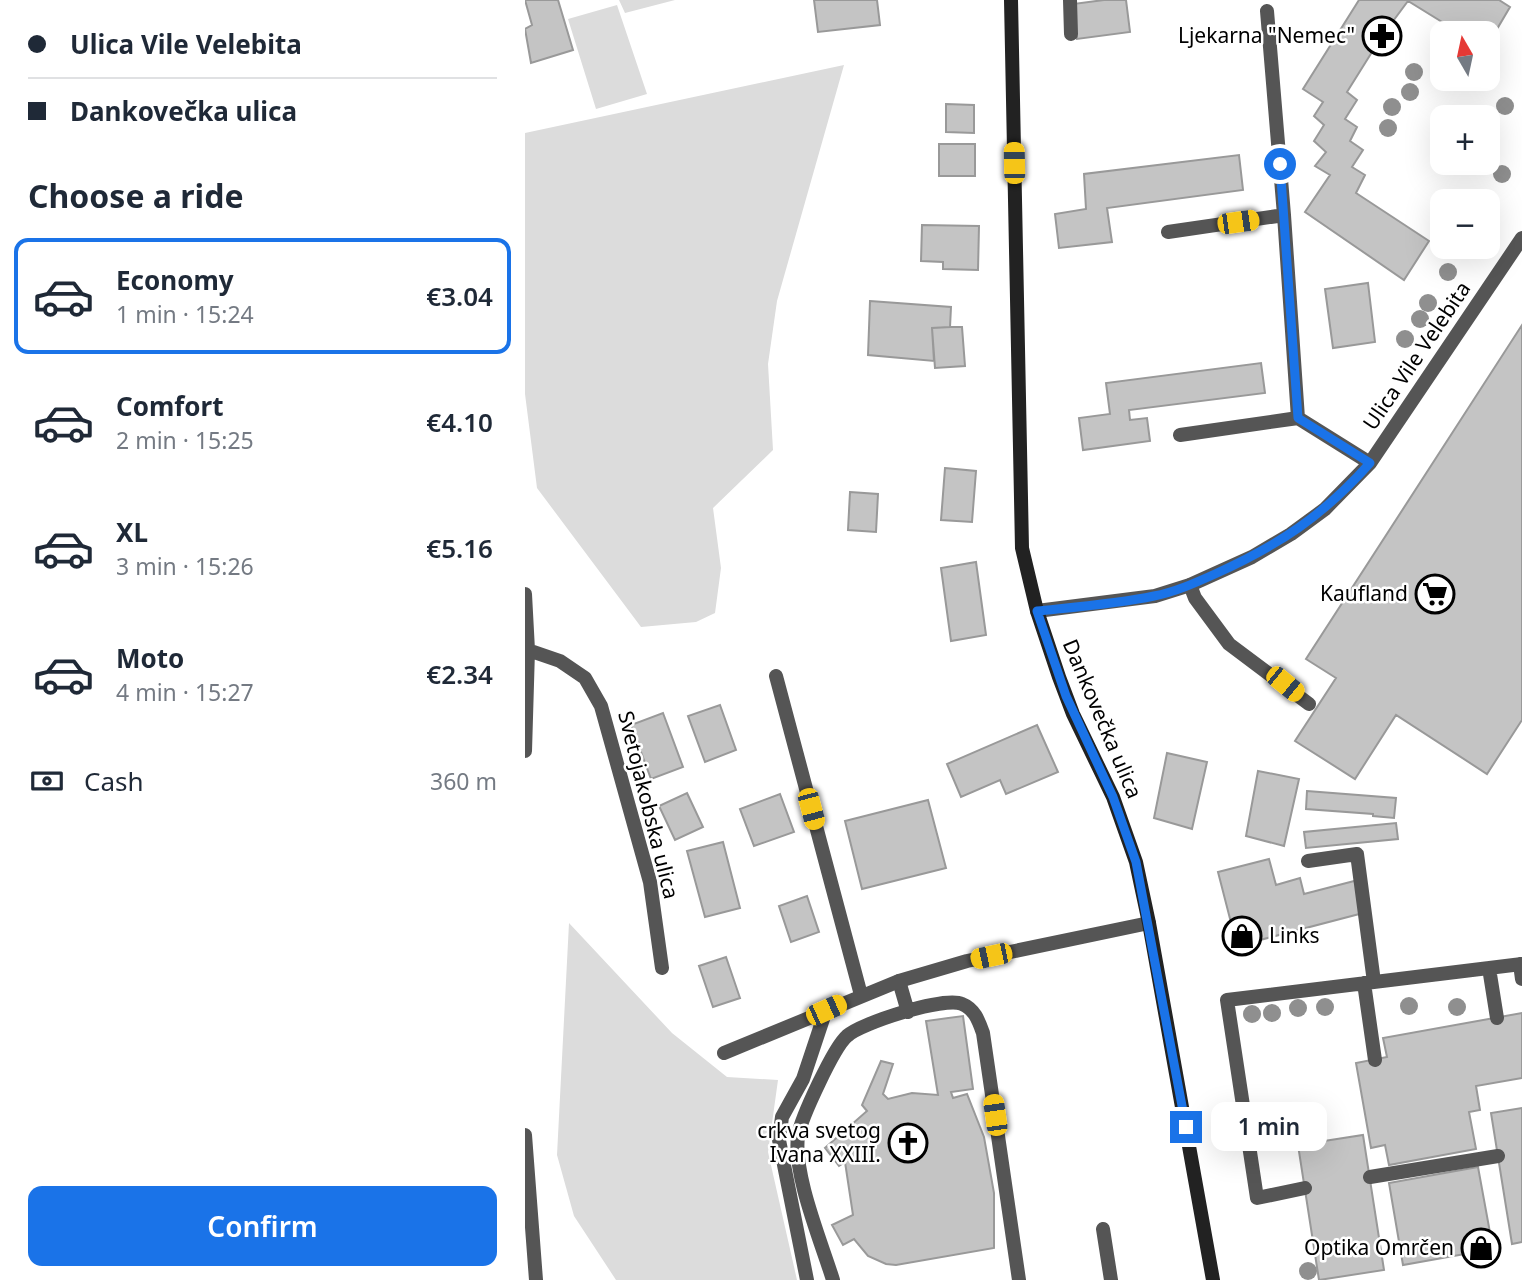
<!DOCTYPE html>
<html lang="en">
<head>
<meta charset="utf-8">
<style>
	:root { --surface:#fff; --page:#f2f2f3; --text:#1f2937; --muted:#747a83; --line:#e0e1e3; --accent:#1a73e8 }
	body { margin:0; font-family:"Noto Sans",sans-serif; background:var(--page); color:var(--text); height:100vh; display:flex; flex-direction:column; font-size:26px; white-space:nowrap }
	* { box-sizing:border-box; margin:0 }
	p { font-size:23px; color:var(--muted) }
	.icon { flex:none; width:38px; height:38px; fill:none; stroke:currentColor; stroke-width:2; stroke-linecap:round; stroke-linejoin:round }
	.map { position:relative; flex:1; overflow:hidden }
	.drawer { display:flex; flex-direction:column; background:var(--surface); width:525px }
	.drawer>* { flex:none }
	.hud { display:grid; align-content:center; height:154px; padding:0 28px; background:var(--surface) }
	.needle { width:46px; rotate:351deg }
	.tools { position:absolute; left:905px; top:21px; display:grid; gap:14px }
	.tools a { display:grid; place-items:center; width:70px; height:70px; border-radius:14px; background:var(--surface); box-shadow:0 7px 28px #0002; font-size:35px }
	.end { position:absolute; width:32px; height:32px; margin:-16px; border:9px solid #1a73e8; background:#fff; box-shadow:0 0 0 4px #fff }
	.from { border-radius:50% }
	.bubble { position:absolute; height:49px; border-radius:14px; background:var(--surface); box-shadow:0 7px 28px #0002; font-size:23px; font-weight:600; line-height:49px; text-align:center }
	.car { position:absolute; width:21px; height:42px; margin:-21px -10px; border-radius:9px; box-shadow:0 0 5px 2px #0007; background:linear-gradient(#f5c518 24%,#345 0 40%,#f5c518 0 76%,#345 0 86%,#f5c518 0) }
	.hud b { display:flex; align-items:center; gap:24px; height:66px; font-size:26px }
	.hud b+b { border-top:2px solid var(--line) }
	.hud i { width:18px; height:18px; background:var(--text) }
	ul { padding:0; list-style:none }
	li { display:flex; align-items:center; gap:21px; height:116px; margin:0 14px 10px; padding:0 14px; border:4px solid transparent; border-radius:14px }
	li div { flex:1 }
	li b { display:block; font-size:26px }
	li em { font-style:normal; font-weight:600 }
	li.current { border-color:var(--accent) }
	li>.icon { width:63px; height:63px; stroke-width:1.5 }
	h2 { padding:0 28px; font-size:32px; line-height:84px }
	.pay { display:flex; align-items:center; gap:18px; height:77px; padding:0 28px; font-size:26px }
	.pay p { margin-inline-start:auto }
	.button { display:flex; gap:14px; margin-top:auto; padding:14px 28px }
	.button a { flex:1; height:80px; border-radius:14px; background:var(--accent); color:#fff; font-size:28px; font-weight:600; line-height:80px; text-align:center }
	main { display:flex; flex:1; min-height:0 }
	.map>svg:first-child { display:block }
	.green { fill:#dcdcdc }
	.building { fill:#c4c4c4; stroke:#999; stroke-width:2 }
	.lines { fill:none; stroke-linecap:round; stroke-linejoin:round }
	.service { stroke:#555; stroke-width:14 }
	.minor { stroke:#555; stroke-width:14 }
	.secondary { stroke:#222; stroke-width:14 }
	.tree { fill:#8f8f8f }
	.route { stroke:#1a73e8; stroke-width:9 }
	.labels { text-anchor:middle; stroke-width:5; stroke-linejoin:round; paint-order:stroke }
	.poi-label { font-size:21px; fill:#000; stroke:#fff; text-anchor:end }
	.street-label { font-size:21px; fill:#000; stroke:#fff }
</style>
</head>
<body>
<main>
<section class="drawer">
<div class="hud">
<b><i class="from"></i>Ulica Vile Velebita</b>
<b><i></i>Dankovečka ulica</b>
</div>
<h2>Choose a ride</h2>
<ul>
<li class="current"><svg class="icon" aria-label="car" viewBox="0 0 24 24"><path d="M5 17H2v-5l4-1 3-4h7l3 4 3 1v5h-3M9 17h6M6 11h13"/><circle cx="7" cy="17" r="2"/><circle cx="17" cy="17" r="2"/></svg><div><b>Economy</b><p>1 min · 15:24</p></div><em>€3.04</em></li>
<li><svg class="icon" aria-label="car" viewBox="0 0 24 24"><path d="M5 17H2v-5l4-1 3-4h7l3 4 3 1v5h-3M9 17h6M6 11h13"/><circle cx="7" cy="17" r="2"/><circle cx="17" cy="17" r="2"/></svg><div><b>Comfort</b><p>2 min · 15:25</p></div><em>€4.10</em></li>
<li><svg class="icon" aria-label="car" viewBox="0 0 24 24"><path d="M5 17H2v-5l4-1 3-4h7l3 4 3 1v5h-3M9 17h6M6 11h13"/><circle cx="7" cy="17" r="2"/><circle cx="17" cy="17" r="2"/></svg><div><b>XL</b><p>3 min · 15:26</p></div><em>€5.16</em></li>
<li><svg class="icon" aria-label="car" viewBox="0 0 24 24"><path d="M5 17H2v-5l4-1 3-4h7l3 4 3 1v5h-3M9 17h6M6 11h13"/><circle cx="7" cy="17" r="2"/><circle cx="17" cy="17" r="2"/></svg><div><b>Moto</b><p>4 min · 15:27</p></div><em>€2.34</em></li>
</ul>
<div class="pay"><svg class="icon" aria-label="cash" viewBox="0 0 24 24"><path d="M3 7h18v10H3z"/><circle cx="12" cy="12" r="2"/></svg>Cash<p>360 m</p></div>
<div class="button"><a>Confirm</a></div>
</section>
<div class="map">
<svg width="997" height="1280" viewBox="0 0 997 1280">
	<rect width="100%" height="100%" fill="#fff"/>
	<!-- green -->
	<path class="green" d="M 94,0 L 150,0 L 100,13 Z
		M 92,5 L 122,94 L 71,109 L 43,19 Z
		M 319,65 L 252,301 L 243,364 L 248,450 L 188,508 L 196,568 L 190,613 L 171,622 L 116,627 L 12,488 L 0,394 L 0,133 Z
		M 44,923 L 147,1033 L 202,1077 L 253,1080 L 243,1152 L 272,1280 L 91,1280 L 49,1216 L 32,1155 Z"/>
	<!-- building -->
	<path class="building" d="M 0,0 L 33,0 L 48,50 L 6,63 L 0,29 L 7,25 Z
		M 289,0 L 352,0 L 355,25 L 293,32 Z
		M 579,0 L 601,0 L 605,32 L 552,39 L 548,4 Z
		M 834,0 L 974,0 L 985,7 L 962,46 L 962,33 L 935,33 L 883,1 L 857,36 L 822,92 L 832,100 L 820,119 L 832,127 L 825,141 L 838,150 L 827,167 L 840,175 L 831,193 L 904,241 L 879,280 L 780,212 L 805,175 L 790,166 L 801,152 L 789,141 L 799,125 L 789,116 L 798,102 L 778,89 Z
		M 421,104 L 449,105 L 449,133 L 421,132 Z
		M 414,144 L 450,144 L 450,176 L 414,176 Z
		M 714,155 L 718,190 L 582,208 L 587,242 L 534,248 L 530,214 L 561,209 L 559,174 Z
		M 397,225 L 454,226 L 453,270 L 418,269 L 418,262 L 396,261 Z
		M 843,283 L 850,342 L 808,348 L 800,289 Z
		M 345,301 L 426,307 L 425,327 L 407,328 L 409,361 L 343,355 Z
		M 997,325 L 997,720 L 962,774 L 871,715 L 830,779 L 770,741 L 811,678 L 781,659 Z
		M 425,327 L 437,327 L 440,366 L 410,368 L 407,328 Z
		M 736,363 L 740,393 L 604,410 L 605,420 L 622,418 L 625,441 L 558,450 L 554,418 L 585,414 L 581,383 Z
		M 420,468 L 451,471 L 447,522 L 416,520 Z
		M 325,492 L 353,494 L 351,532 L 323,530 Z
		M 451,562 L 461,635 L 426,641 L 416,568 Z
		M 195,705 L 211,750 L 180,762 L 163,716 Z
		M 138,713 L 158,767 L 126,779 L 106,725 Z
		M 512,725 L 533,772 L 481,794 L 475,780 L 436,797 L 422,764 Z
		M 642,753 L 682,762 L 667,829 L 629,818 Z
		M 733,771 L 774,779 L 759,846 L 721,836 Z
		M 782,791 L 871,798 L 869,818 L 848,816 L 848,814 L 781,809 Z
		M 162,793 L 178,827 L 150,840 L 134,806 Z
		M 255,794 L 269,832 L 229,846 L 215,809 Z
		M 403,800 L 421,868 L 337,889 L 320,821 Z
		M 871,823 L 873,839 L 781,848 L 779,832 Z
		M 198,842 L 215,908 L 180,917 L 162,851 Z
		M 744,859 L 751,885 L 775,878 L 779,894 L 833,880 L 842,912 L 712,946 L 693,872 Z
		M 282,896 L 294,932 L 266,942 L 254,906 Z
		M 201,957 L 215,998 L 188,1007 L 174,966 Z
		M 997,1013 L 997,1078 L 951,1086 L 955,1110 L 944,1112 L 951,1149 L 864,1165 L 860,1145 L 846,1148 L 831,1063 L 862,1057 L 858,1038 Z
		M 438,1016 L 448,1089 L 426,1092 L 428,1098 L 442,1094 L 459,1137 L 469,1193 L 469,1248 L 371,1265 L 361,1264 L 343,1256 L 329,1239 L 318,1245 L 307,1225 L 328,1215 L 320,1162 L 314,1166 L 300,1148 L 342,1111 L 337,1105 L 356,1061 L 368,1064 L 358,1094 L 363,1099 L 387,1093 L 413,1095 L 401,1021 Z
		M 997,1108 L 997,1242 L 987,1244 L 966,1113 Z
		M 838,1135 L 859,1270 L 794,1280 L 773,1145 Z
		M 953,1167 L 968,1249 L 878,1265 L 864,1183 Z"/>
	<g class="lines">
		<!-- service -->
		<path class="service" d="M 545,0 L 546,34
			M 665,585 L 670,598 L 704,644 L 784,704
			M 783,861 L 832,854 L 849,982
			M 995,964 L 997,979
			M 964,968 L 972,1018
			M 374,981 L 383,1012
			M 839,983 L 850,1060
			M 845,1177 L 973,1156
			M 780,1188 L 732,1198 L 702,1000 L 997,964
			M 282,1280 L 254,1140 L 257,1117 L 278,1079 L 301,1010
			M 308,1280 C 296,1241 268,1175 273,1136 C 276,1118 309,1047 322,1036 C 336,1023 420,996 437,1004 C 450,1009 454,1022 458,1033 L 494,1280"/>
		<!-- minor -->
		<path class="minor" d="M 742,11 L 759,215 L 773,418 L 845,463
			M 643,232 L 759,215
			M 655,435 L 773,418
			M 0,594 L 3,650 L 0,751
			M 512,611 L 630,596 L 665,585 L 727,557 L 766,534 L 800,509 L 845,463 L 997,238
			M 3,650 L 35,661 L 60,678 L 76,706 L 125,882 L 137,968
			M 251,676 L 336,995
			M 199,1053 L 374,981 L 442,961 L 624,923
			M 0,1135 L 11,1280
			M 578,1229 L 586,1280"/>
		<!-- secondary -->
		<path class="secondary" d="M 486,0 L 497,548 L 512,611 L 534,677 L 548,714 L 588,797 L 611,862 L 624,923 L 688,1280"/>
	</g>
	<!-- trees -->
	<g class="tree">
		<circle cx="889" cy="72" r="9"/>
		<circle cx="885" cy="92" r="9"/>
		<circle cx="980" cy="106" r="9"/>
		<circle cx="867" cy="107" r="9"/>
		<circle cx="863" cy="128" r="9"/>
		<circle cx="977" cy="174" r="9"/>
		<circle cx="923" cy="272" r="9"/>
		<circle cx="903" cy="303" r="9"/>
		<circle cx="895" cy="319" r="9"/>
		<circle cx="880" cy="339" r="9"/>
		<circle cx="884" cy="1006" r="9"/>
		<circle cx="800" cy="1007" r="9"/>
		<circle cx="932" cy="1007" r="9"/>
		<circle cx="773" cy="1008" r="9"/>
		<circle cx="747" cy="1013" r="9"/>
		<circle cx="727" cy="1014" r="9"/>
		<circle cx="783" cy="1271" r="9"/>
	</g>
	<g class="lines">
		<!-- route -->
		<path class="route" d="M 661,1127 L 611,862 L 588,797 L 541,696 L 512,611 C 551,607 591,604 629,596 C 650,592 670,583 690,574 C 754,545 798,516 845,463 L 773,418 L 755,164"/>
	</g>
	<!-- icons -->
	<defs>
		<symbol id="pharmacy-ring" viewBox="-11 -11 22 22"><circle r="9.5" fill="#fff" stroke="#000" stroke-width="1.5"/><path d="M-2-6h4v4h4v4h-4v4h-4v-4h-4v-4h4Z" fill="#000"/></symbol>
		<symbol id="supermarket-ring" viewBox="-11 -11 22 22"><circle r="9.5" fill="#fff" stroke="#000" stroke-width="1.5"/><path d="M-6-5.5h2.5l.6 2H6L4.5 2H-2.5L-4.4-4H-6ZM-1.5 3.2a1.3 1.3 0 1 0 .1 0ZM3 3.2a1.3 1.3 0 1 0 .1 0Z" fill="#000"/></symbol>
		<symbol id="shop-ring" viewBox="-11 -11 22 22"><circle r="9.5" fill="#fff" stroke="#000" stroke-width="1.5"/><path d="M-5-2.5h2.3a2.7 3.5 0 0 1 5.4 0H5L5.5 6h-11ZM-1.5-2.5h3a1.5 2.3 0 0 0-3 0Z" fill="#000"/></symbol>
		<symbol id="church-ring" viewBox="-11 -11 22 22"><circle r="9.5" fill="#fff" stroke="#000" stroke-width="1.5"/><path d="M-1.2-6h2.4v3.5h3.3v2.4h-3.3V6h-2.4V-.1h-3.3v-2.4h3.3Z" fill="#000"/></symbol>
	</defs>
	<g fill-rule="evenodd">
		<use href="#pharmacy-ring" x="835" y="14" width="44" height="44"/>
		<use href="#supermarket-ring" x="888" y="572" width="44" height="44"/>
		<use href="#shop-ring" x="695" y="914" width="44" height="44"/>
		<use href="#church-ring" x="361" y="1121" width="44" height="44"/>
		<use href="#shop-ring" x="934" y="1226" width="44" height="44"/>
	</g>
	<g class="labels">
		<!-- poi labels -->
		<g class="poi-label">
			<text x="830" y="43">Ljekarna "Nemec"</text>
			<text x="883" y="601">Kaufland</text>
			<text x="744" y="943" text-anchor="start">Links</text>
			<text x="356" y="1138">crkva svetog<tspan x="356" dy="24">Ivana XXIII.</tspan></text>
			<text x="929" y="1255">Optika Omrčen</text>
		</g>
		<!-- street labels -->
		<g class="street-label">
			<text transform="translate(892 356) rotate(-56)" y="7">Ulica Vile Velebita</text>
			<text transform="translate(577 719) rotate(67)" y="7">Dankovečka ulica</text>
			<text transform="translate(123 805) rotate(76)" y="7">Svetojakobska ulica</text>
		</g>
	</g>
</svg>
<div class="tools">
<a><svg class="needle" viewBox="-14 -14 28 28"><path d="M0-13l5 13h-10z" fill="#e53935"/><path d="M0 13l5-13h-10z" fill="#747a83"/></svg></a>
<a>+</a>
<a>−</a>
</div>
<i class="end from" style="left:755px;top:164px"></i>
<i class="end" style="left:661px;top:1127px"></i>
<div class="bubble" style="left:686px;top:1102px;width:116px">1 min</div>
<i class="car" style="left:489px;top:163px;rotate:359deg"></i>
<i class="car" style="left:713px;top:222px;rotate:82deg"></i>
<i class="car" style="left:760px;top:684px;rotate:129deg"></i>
<i class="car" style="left:286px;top:809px;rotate:165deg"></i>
<i class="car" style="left:466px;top:956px;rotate:258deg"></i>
<i class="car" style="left:301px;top:1010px;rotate:66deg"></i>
<i class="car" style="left:470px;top:1115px;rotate:352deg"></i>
</div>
</main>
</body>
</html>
